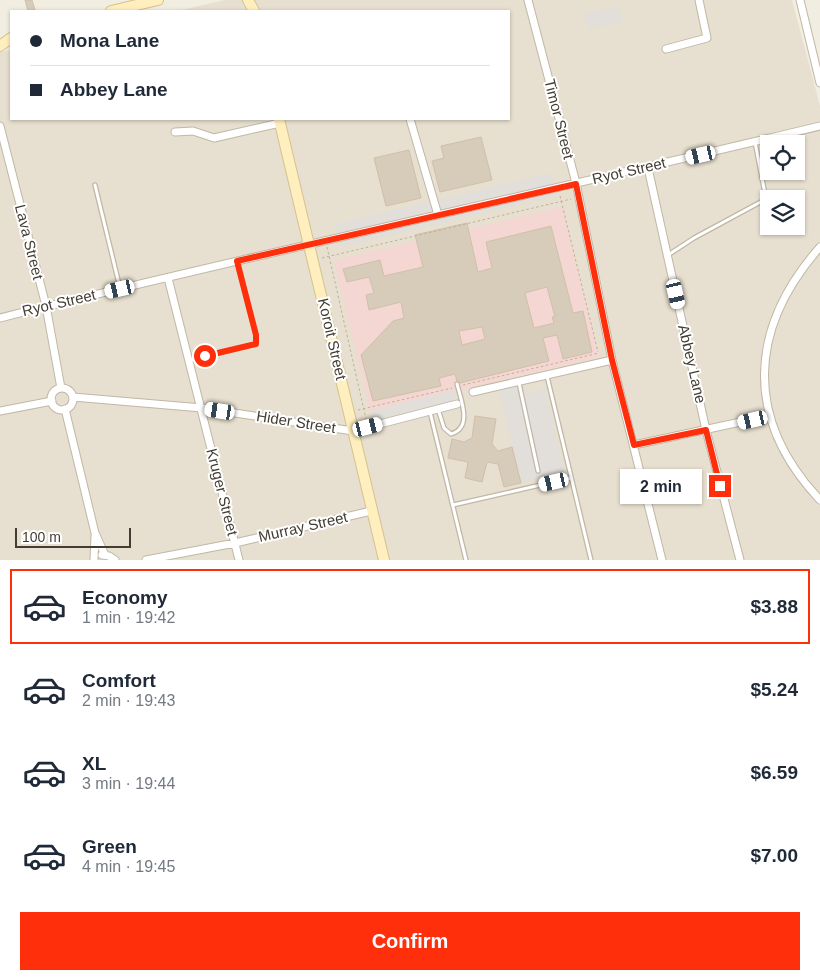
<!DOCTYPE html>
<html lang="en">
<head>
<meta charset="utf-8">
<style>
	:root { --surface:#fff; --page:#f2f2f3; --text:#1f2937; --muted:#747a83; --line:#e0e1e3; --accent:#ff2e0b }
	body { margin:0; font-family:Helvetica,sans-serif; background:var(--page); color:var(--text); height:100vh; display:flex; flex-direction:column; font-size:19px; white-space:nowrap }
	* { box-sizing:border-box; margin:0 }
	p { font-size:16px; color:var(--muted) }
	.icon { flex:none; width:28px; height:28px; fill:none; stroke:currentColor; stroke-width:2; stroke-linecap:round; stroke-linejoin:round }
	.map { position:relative; height:560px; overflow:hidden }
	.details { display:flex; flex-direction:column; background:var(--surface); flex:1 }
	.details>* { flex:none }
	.banner { position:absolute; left:10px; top:10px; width:500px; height:110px; border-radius:0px; box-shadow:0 1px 4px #0004; display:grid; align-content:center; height:110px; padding:0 20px; background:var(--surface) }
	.tools { position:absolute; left:760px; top:135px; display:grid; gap:10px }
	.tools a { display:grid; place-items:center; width:45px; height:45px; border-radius:0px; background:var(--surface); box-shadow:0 1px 4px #0004; font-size:25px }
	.scale { position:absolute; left:15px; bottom:12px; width:116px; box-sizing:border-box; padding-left:5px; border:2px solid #433c32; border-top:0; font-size:14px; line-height:18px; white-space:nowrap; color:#433c32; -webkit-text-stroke:4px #fff; paint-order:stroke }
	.end { position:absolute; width:22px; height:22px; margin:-11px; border:6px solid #ff2e0b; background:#fff; box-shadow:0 0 0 2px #fff }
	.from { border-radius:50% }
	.bubble { position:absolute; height:35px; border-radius:0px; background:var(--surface); box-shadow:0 1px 4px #0004; font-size:16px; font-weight:700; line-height:35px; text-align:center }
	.car { position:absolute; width:15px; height:30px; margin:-15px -8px; border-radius:6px; box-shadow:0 0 4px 1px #0007; background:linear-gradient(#fff 24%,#345 0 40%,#fff 0 76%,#345 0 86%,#fff 0) }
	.banner b { display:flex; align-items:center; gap:18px; height:48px; font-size:19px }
	.banner b+b { border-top:1px solid var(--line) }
	.banner i { width:12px; height:12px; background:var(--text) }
	ul { padding:9px 0 0; list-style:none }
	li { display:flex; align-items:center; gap:15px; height:75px; margin:0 10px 8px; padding:0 10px; border:2px solid transparent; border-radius:0px }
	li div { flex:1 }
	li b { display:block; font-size:19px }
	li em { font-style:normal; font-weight:700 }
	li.on { border-color:var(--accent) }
	li>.icon { width:45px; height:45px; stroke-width:1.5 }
	.primary-button { display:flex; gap:10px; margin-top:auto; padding:10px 20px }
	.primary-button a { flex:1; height:58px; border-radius:0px; background:var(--accent); color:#fff; font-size:20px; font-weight:700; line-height:58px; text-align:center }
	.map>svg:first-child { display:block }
	.residential { fill:#e7dfcf; fill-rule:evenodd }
	.medical { fill:#f4d7d3 }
	.parking { fill:#e2dfda }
	.building { fill:#d7cbb9; stroke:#d0c0a9; fill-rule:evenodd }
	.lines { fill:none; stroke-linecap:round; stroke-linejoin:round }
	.lane-casing { stroke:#c0b7a6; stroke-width:5.5 }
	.street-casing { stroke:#c0b7a6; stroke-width:9 }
	.secondary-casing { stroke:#d5c28d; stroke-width:12 }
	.path { stroke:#c1b093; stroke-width:1; stroke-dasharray:2.5 2.5; stroke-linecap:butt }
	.lane { stroke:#fff; stroke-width:3 }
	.street { stroke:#fff; stroke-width:7 }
	.secondary { stroke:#ffefbe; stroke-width:10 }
	.route { stroke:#ff2e0b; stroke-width:6 }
	.labels { text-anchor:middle; stroke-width:4; stroke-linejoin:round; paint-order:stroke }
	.street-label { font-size:15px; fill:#433c32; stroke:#fff }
</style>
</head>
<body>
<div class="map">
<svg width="820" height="560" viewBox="0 0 820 560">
	<rect width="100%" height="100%" fill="#f2ede1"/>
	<!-- residential -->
	<path class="residential" d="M 225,0 L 792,0 L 820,106 L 820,560 L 0,560 L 0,52 L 11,50 L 11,119 L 509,119 L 509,11 L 177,11 ZM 769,144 L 796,144 L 796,171 L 769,171 ZM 769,199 L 796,199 L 796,226 L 769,226 Z"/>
	<!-- medical -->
	<path class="medical" d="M 563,207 L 599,357 L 370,411 L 334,260 Z"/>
	<!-- parking -->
	<path class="parking" d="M 619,6 L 622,22 L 588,29 L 584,14 Z
		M 552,173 L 557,196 L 341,247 L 335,224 Z
		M 524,381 L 527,393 L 545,388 L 565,473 L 521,483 L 498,387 Z
		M 454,390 L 459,410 L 374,430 L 370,411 Z"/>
	<!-- building -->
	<path class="building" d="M 25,0 L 32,0 L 35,10 L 28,11 Z
		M 481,137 L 492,180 L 440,192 L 432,161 L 444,158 L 441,146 Z
		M 409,150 L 421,198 L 386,206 L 374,158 Z
		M 467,223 L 478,272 L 492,268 L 486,242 L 551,226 L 573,313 L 583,311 L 592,352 L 563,359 L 557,335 L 543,338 L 549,361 L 460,383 L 457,381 L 455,374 L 439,378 L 441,386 L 373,401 L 361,355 L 393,321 L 404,318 L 401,302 L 369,310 L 366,295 L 374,293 L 369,277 L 347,282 L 343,269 L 380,260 L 384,276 L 423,267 L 415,235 ZM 547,287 L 555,317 L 552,317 L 554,323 L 534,328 L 525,293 ZM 482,327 L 485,339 L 462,345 L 459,331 Z
		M 475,416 L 496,419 L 492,444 L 498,451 L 512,447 L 521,483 L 504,487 L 498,464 L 487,462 L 482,482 L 465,478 L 468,462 L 448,458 L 452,439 L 464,442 L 472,438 Z"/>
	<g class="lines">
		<defs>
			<path id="lane" d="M 95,185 L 120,288
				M 668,255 L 694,238 L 766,199 L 755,142
				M 190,360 L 256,344 L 256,335 L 237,262
				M 547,376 L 591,560
				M 519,383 L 538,471
				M 438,409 L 444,428 L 451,434 C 473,428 461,400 457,384
				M 430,412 L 466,560
				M 453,505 L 571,478"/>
			<path id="street" d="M 528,0 L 576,183 L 612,360 L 662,560
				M 800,0 L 820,83
				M 666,49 L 707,38 L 699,0
				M 410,119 L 438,215
				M 0,126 L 46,306 L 61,388
				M 175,132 L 193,131 L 214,138 L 280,123
				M 648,168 L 706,430 L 740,560
				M 820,247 C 748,329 744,419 820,500
				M 168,278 L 239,560
				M 0,318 C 272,250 547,192 820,126
				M51 399a11 11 0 1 1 22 0a11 11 0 1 1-22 0Z
				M 473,392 L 612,360
				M 73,397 L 202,408 L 353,431 L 457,404
				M 65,409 L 95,533 L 105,555
				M 0,411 L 52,401
				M 634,445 L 768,416
				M 102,555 L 109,556 L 115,560
				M 94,560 L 95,536
				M 146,560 L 235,543 L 371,511"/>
			<path id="secondary" d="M 248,0 L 254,11
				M 111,11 L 158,0
				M 0,46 L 11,38
				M 279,119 L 384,560"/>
		</defs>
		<!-- lane casing -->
		<use href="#lane" class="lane-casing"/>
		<!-- street casing -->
		<use href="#street" class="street-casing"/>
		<!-- secondary casing -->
		<use href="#secondary" class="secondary-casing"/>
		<!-- path -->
		<path class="path" d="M 560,196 L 598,352
			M 327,247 L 366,419
			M 322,258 L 571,199
			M 463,385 L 599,353
			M 358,410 L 452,388"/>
		<!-- lane -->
		<use href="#lane" class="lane"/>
		<!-- street -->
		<use href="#street" class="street"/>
		<!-- secondary -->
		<use href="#secondary" class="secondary"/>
	</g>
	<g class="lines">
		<!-- route -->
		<path class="route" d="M 205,356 L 256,344 L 256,335 L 237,261 L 576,184 L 612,360 L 634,445 L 706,430 L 720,486"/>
	</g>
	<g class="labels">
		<!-- street labels -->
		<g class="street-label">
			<text transform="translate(559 119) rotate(76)" y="5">Timor Street</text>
			<text transform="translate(629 171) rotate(-13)" y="5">Ryot Street</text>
			<text transform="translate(29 242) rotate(76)" y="5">Lava Street</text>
			<text transform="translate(59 303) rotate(-13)" y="5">Ryot Street</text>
			<text transform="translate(332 339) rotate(77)" y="5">Koroit Street</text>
			<text transform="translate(692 364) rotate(77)" y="5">Abbey Lane</text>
			<text transform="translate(296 422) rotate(9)" y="5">Hider Street</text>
			<text transform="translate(222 492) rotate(76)" y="5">Kruger Street</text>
			<text transform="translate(303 527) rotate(-13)" y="5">Murray Street</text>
		</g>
	</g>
</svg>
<div class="tools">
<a><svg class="icon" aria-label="locate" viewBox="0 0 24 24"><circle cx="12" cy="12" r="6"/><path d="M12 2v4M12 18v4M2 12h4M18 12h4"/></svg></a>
<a><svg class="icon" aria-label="layers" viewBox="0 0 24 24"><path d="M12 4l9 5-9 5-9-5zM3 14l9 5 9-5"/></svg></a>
</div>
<div class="scale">100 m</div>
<i class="end from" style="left:205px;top:356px"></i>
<i class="end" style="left:720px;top:486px"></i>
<div class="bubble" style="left:620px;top:469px;width:82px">2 min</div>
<i class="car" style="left:701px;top:155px;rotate:257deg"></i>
<i class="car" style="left:120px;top:289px;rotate:257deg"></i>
<i class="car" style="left:676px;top:294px;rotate:167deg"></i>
<i class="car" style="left:220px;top:411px;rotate:279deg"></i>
<i class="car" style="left:753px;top:420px;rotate:257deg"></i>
<i class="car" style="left:368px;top:427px;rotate:76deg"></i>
<i class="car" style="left:554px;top:482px;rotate:257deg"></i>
<div class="banner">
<b><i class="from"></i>Mona Lane</b>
<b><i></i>Abbey Lane</b>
</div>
</div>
<section class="details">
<ul>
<li class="on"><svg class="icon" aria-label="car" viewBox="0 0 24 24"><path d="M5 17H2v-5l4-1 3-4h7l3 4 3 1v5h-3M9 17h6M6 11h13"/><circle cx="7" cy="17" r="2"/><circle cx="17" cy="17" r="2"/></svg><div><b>Economy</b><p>1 min · 19:42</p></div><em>$3.88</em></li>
<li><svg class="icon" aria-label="car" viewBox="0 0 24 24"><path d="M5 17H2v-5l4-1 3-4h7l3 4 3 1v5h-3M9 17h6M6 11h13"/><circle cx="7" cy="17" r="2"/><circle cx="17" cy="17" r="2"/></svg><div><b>Comfort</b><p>2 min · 19:43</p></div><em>$5.24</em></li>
<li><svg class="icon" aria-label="car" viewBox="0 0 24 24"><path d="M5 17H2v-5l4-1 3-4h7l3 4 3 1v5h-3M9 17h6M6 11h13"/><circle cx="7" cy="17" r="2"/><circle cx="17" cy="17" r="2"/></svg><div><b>XL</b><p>3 min · 19:44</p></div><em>$6.59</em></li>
<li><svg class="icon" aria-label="car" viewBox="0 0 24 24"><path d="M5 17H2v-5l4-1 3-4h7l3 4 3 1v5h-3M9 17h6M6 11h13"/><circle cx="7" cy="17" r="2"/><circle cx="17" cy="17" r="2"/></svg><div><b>Green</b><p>4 min · 19:45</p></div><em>$7.00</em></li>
</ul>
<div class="primary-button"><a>Confirm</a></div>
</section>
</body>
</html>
